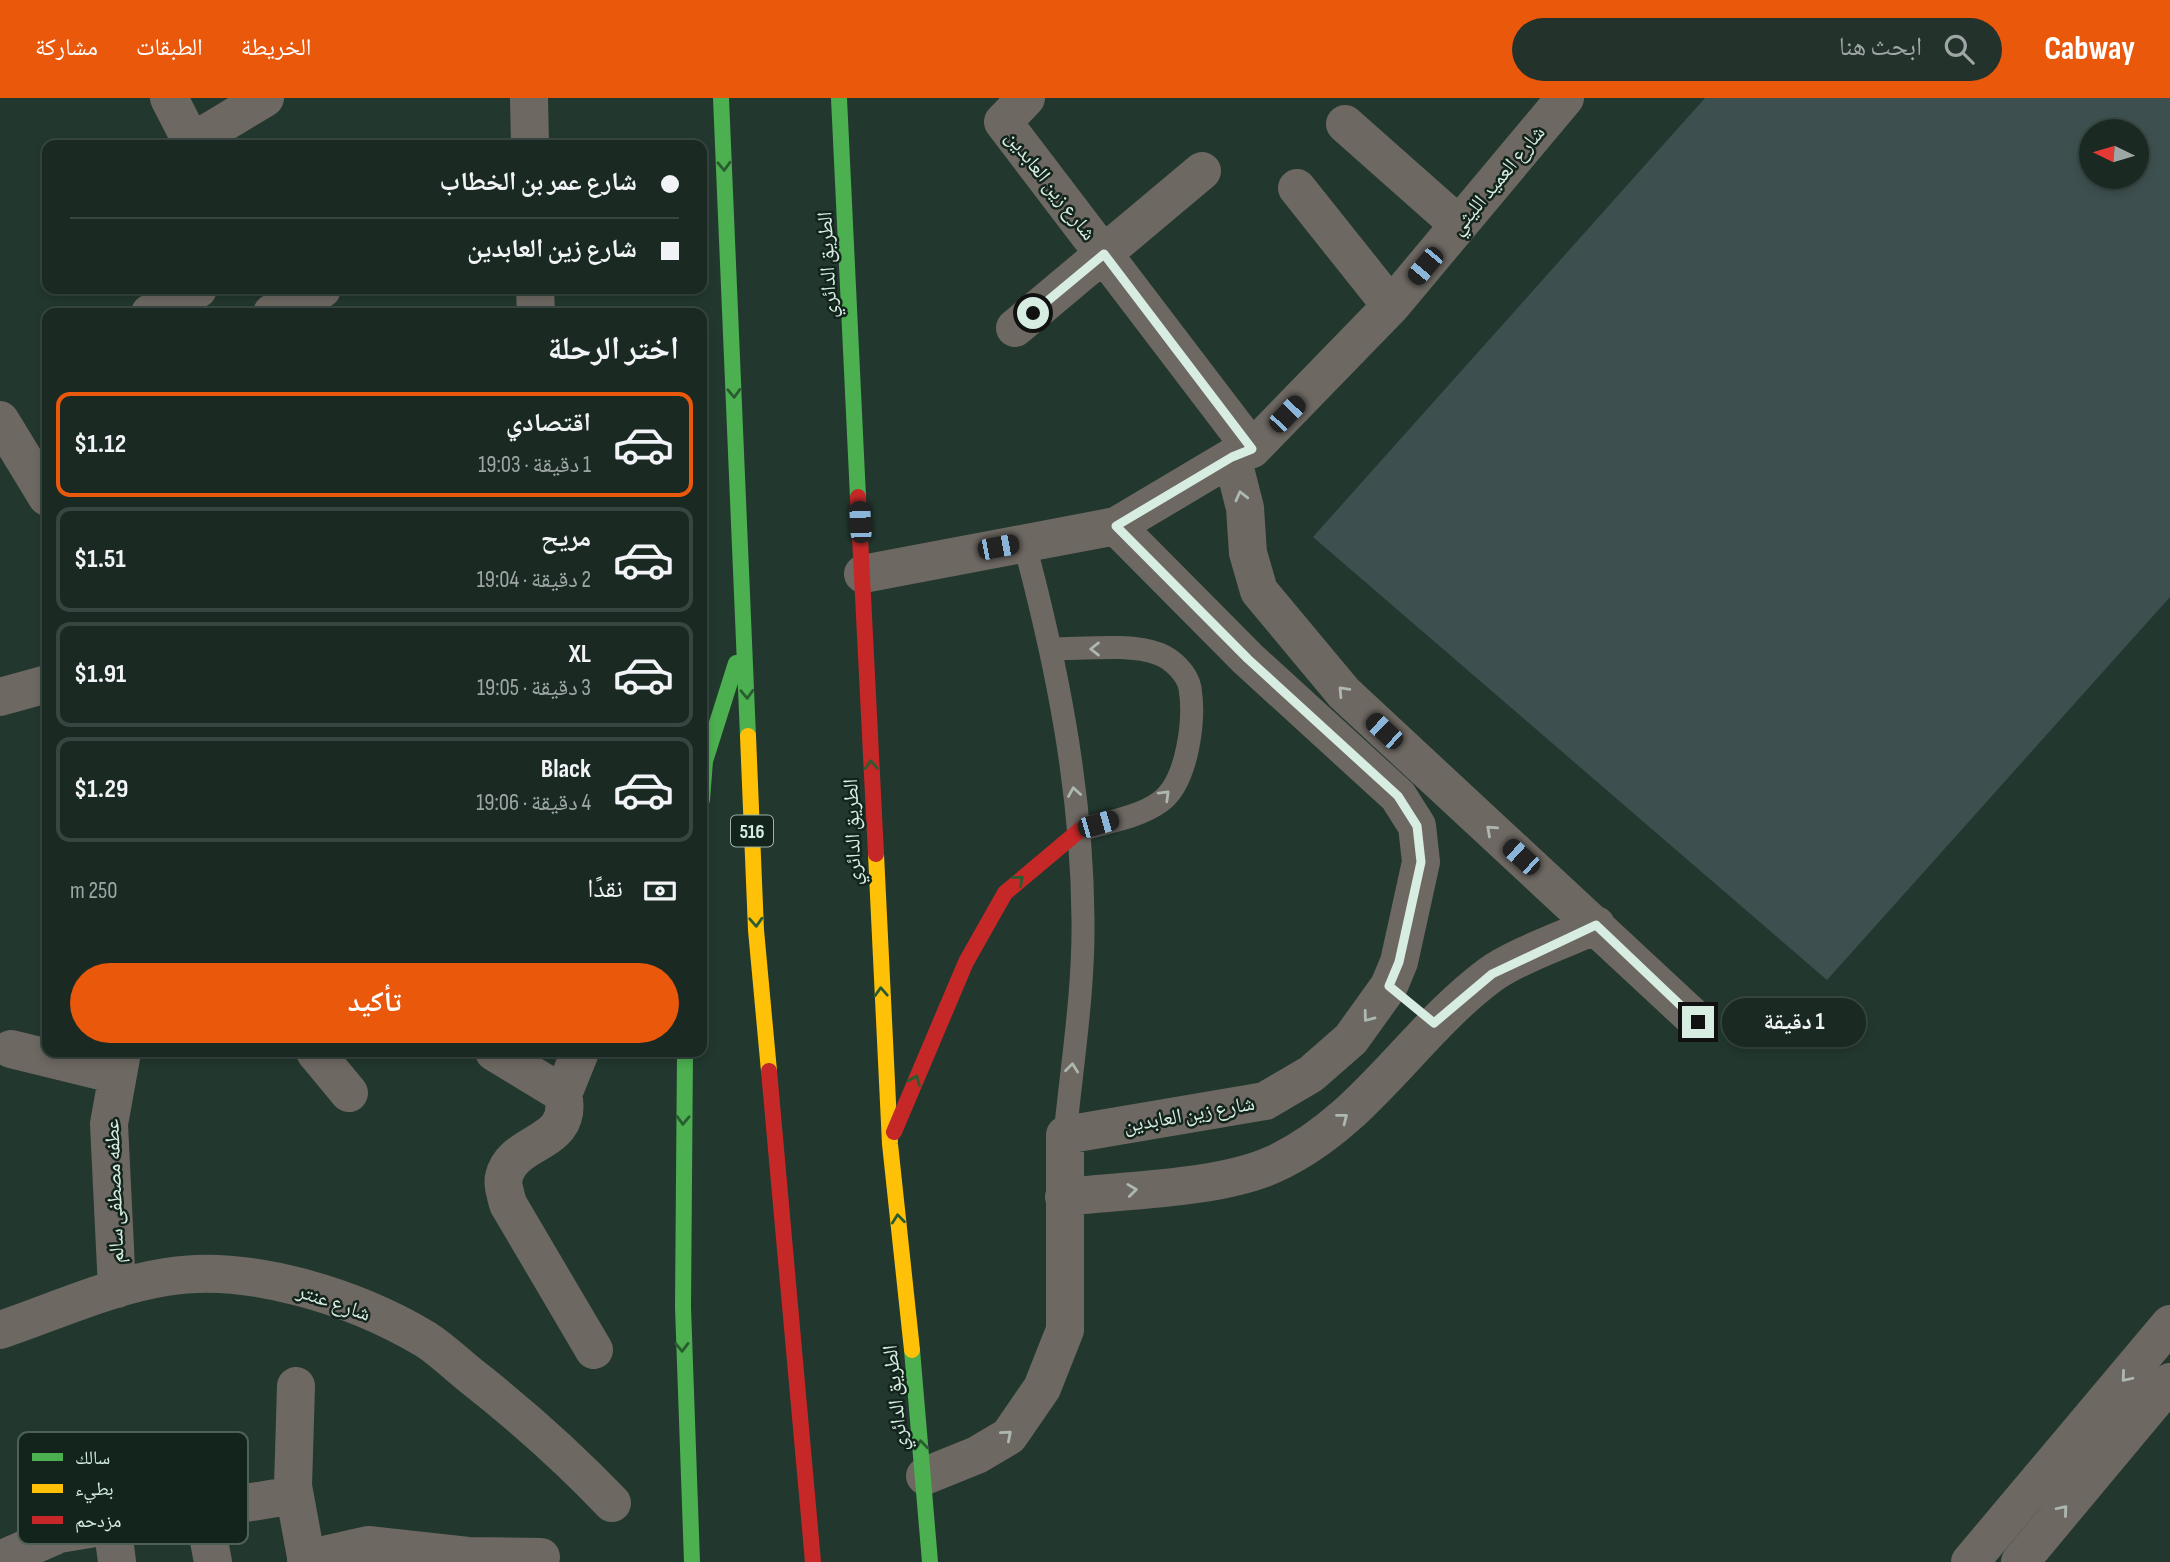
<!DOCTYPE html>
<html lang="ar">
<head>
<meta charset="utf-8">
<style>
	:root { --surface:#1a2a23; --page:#23322b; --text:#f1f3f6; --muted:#9fa7a6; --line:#384641; --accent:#ea580c }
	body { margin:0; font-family:"Sofia Sans Condensed","Noto Naskh Arabic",sans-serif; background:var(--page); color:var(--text); direction:rtl; height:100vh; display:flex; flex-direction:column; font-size:26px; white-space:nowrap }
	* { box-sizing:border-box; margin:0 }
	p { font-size:23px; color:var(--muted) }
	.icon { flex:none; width:38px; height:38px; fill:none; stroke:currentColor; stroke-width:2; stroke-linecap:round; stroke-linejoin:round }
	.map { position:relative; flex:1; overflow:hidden; direction:ltr }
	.drawer { position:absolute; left:42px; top:210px; width:665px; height:749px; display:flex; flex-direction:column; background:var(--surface); border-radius:14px; box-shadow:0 4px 10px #0003,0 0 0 2px var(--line); direction:rtl }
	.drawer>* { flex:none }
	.guide { position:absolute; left:42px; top:42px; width:665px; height:154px; border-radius:14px; box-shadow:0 4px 10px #0003,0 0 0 2px var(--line); direction:rtl; display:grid; align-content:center; height:154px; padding:0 28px; background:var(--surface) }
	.needle { width:46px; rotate:275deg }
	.buttons { position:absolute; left:2079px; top:21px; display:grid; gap:14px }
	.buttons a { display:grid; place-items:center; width:70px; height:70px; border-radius:50%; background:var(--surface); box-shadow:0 4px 10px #0003,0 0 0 2px var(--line); font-size:35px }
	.end { position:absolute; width:32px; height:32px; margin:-16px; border:9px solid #d7ede2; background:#111; box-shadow:0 0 0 4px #111 }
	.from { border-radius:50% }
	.bubble { position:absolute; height:49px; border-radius:24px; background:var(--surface); box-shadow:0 4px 10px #0003,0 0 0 2px var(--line); font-size:23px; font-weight:700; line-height:49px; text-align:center; direction:rtl }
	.car { position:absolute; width:21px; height:42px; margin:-21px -10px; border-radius:9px; box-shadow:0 0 5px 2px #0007; background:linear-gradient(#222 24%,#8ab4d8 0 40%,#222 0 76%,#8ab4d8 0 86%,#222 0) }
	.guide b { display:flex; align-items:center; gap:24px; height:66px; font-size:26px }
	.guide b+b { border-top:2px solid var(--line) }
	.guide i { width:18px; height:18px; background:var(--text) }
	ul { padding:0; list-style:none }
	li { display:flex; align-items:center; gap:21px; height:105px; margin:0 14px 10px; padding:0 14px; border:4px solid var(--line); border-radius:14px }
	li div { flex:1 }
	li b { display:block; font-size:26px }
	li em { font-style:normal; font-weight:700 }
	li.selected { border-color:var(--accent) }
	li>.icon { width:63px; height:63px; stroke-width:1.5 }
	h2 { padding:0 28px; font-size:32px; line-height:84px }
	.pay { display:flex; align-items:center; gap:18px; height:77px; padding:0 28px; font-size:26px }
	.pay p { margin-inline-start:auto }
	.button { display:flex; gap:14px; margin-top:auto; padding:14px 28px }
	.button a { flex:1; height:80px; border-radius:42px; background:var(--accent); color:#fff; font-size:28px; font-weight:700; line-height:80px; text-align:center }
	header { display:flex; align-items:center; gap:42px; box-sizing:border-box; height:98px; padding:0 35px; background:var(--accent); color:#fff }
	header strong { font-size:33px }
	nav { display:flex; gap:38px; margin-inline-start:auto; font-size:24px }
	.search { width:490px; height:63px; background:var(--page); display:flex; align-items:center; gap:18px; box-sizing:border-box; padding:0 24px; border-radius:38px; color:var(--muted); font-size:26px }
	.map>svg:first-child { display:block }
	.building { fill:#3d504f; fill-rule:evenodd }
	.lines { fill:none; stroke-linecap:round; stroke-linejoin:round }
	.lane { stroke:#6e6862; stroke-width:23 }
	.street { stroke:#6e6862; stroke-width:38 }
	.fast { stroke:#4caf50; stroke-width:16 }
	.slow { stroke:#ffc107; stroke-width:16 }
	.jam { stroke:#c62828; stroke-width:16 }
	.oneway { stroke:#2a5c31 }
	.oneway2 { stroke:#adb8af }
	.route { stroke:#d7ede2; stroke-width:9 }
	.labels { text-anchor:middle; stroke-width:5; stroke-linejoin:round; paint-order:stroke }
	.shield { fill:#13241c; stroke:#9cb1a7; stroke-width:2 }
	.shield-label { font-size:19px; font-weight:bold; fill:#d7ede2 }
	.street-label { font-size:21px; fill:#d7ede2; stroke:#13241c }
	.key { fill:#13241c; stroke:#4e6057; stroke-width:2 }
	.key-label { font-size:19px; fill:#d7ede2 }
</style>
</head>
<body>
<header>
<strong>Cabway</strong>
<div class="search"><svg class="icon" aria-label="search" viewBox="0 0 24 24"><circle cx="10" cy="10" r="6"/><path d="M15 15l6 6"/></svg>ابحث هنا</div>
<nav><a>الخريطة</a><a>الطبقات</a><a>مشاركة</a></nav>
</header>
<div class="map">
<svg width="2170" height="1464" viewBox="0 0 2170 1464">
	<rect width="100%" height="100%" fill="#22382f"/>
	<!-- building -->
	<path class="building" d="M 1705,0 L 2170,0 L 2170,499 L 1827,882 L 1313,439 ZM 2091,33 L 2137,33 L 2137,79 L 2091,79 Z"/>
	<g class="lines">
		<!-- lane -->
		<path class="lane" d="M 1024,444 C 1057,567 1082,693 1083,821 C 1084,893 1072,966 1065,1037
			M 1052,551 C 1082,551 1131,545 1159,556 C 1172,561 1187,575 1190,590 C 1195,621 1188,684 1160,704 C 1138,720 1106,724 1080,732"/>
		<!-- street -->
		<path class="street" d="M 169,0 L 193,47
			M 529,0 L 530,47
			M 1003,24 L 1252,351
			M 1003,24 L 1026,0
			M 1345,26 L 1459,127
			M 192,44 L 265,0
			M 1297,90 L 1391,208
			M 535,191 L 536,215
			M 150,215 L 198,191
			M 272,215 L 322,191
			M 1015,230 L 1202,73
			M 0,322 L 47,399
			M 1232,359 L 1245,410 L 1248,455 L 1259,493 L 1344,595 L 1698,924
			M 863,476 L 1116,428 L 1232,359 L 1252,351 L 1391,208 L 1565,0
			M 0,599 L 47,586
			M 11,951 L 117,977
			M 315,954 L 349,995
			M 494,954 L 563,996 C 575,1048 513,1040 504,1079 C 502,1086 506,1098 508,1106 L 594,1252
			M 563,996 L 580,954
			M 1064,1099 C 1126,1092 1219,1091 1274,1066 C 1364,1025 1413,934 1490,877 C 1516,858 1566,841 1596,827
			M 117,1191 L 109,1026 L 122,954
			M 0,1232 C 54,1214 109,1188 166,1179 C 248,1165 355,1199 425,1241 C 441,1251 456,1266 470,1277 C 521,1317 568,1359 612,1405
			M 296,1288 L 293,1388 L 307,1464
			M 925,1378 L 977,1357 L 1009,1338 L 1042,1290 L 1065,1232 L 1065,1037 L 1265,1003 L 1311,976 L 1351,941 L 1389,888 L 1399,864 L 1421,764 L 1417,728 L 1398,698 L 1248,561 L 1116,428
			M 62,1384 L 69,1434
			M 203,1411 L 213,1464
			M 112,1425 L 117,1464
			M 306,1461 L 368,1447 L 468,1458 L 541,1459
			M 0,1462 L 59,1436 L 294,1397
			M 1970,1464 L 2170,1226
			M 2020,1464 L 2170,1284"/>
		<!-- fast -->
		<path class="fast" d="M 721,0 L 748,638
			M 839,0 L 858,399
			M 702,702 L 705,663 L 736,565
			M 685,954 L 683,1209 L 692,1464
			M 912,1252 L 930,1464"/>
		<!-- slow -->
		<path class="slow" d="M 748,638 L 756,832 L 769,973
			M 876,756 L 890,1046 L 912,1252"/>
		<!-- jam -->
		<path class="jam" d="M 858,399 L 876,756
			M 769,973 L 813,1464
			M 894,1034 L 966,864 L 1005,795 L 1080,732"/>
	</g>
	<!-- one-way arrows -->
	<defs><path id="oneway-chevron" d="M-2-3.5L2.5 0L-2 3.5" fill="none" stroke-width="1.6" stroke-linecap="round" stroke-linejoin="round" transform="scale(1.75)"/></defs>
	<g class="oneway">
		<use href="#oneway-chevron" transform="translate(724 68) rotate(88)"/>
		<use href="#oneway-chevron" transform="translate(734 295) rotate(88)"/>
		<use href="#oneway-chevron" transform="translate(747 596) rotate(88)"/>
		<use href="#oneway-chevron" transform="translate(871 667) rotate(-92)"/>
		<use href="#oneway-chevron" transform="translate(1019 782) rotate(-41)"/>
		<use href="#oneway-chevron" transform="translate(756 824) rotate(87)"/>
		<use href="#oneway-chevron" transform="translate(881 894) rotate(-93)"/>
		<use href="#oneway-chevron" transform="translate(915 982) rotate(-68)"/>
		<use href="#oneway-chevron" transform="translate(683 1022) rotate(92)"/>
		<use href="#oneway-chevron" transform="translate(898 1121) rotate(-96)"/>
		<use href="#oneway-chevron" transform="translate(682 1249) rotate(89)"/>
		<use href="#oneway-chevron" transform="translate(921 1347) rotate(-96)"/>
	</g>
	<g class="oneway2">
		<use href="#oneway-chevron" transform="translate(1241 398) rotate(-104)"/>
		<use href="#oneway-chevron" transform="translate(1095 551) rotate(180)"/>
		<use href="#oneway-chevron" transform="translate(1343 593) rotate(-133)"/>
		<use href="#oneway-chevron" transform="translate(1074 694) rotate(-99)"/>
		<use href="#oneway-chevron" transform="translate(1165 697) rotate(-44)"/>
		<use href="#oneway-chevron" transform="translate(1491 732) rotate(-138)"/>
		<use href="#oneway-chevron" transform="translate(1368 919) rotate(127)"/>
		<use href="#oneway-chevron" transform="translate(1072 970) rotate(-84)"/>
		<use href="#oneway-chevron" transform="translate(1343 1020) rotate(-38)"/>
		<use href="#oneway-chevron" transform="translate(1132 1092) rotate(-7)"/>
		<use href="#oneway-chevron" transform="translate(2126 1279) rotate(130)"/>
		<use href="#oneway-chevron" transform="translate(1007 1337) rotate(-41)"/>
		<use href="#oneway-chevron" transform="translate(2063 1412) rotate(-50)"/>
	</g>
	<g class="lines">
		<!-- route -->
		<path class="route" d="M 1033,215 L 1104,156 L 1252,351 L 1232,359 L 1116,428 L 1248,561 L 1398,698 L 1417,728 L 1421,764 L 1399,864 L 1389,888 L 1434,925 L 1492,876 L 1596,827 L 1698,924"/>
	</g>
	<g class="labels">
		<!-- shield labels -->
		<rect class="shield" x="731" y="717.5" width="42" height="31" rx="5"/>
		<g class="shield-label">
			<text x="752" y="740">516</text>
		</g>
		<!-- street labels -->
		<g class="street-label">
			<text transform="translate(1497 82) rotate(-50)" y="7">شارع العميد الليثي</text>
			<text transform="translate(1051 87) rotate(52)" y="7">شارع زين العابدين</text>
			<text transform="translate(827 167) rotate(-93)" y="7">الطريق الدائري</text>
			<text transform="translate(852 734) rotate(-92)" y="7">الطريق الدائري</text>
			<text transform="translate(1189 1016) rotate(-10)" y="7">شارع زين العابدين</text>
			<text transform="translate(114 1093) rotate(-92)" y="7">عطفه مصطفى سالم</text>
			<text transform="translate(334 1204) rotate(19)" y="7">شارع عنتر</text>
			<text transform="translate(895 1300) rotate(-96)" y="7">الطريق الدائري</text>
		</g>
	</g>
	<!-- legend -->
	<rect x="18" y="1334" width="230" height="112" rx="10" class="key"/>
	<rect x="32" y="1355" width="31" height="8" fill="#4caf50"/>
	<rect x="32" y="1386" width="31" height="9" fill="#ffc107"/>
	<rect x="32" y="1418" width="31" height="8" fill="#c62828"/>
	<g class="key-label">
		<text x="75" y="1366">سالك</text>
		<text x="75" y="1397">بطيء</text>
		<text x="75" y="1429">مزدحم</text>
	</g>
</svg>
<div class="buttons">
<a><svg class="needle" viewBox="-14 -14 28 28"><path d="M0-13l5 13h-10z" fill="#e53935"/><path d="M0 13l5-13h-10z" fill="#9fa7a6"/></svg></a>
</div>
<i class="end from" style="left:1033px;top:215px"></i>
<i class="end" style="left:1698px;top:924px"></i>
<div class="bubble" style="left:1722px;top:900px;width:144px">1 دقيقة</div>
<i class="car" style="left:1425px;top:168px;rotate:220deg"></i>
<i class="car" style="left:1287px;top:316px;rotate:44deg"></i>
<i class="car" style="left:860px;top:424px;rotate:357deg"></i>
<i class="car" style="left:998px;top:449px;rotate:79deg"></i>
<i class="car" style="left:1384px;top:633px;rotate:313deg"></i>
<i class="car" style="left:1098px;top:726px;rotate:74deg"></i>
<i class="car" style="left:1521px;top:759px;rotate:312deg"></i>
<div class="guide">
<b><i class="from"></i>شارع عمر بن الخطاب</b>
<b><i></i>شارع زين العابدين</b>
</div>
<section class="drawer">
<h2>اختر الرحلة</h2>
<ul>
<li class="selected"><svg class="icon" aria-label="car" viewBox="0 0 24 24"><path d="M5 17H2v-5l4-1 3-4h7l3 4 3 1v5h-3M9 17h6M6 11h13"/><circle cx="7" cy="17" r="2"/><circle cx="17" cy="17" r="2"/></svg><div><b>اقتصادي</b><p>1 دقيقة · 19:03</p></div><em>$1.12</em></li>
<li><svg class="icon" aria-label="car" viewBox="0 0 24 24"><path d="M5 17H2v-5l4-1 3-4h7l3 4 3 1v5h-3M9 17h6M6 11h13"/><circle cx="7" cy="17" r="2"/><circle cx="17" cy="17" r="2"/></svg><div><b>مريح</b><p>2 دقيقة · 19:04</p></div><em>$1.51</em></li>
<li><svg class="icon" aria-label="car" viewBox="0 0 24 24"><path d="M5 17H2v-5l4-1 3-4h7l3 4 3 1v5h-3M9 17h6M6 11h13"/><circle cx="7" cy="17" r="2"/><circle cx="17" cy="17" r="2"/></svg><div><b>XL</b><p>3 دقيقة · 19:05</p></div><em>$1.91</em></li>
<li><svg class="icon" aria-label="car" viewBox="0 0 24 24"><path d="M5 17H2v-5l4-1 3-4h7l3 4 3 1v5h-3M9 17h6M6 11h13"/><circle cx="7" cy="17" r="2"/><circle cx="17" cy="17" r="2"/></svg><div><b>Black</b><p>4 دقيقة · 19:06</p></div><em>$1.29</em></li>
</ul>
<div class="pay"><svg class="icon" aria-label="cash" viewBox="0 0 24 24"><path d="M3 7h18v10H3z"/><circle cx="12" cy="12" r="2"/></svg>نقدًا<p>250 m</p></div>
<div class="button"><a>تأكيد</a></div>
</section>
</div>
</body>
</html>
